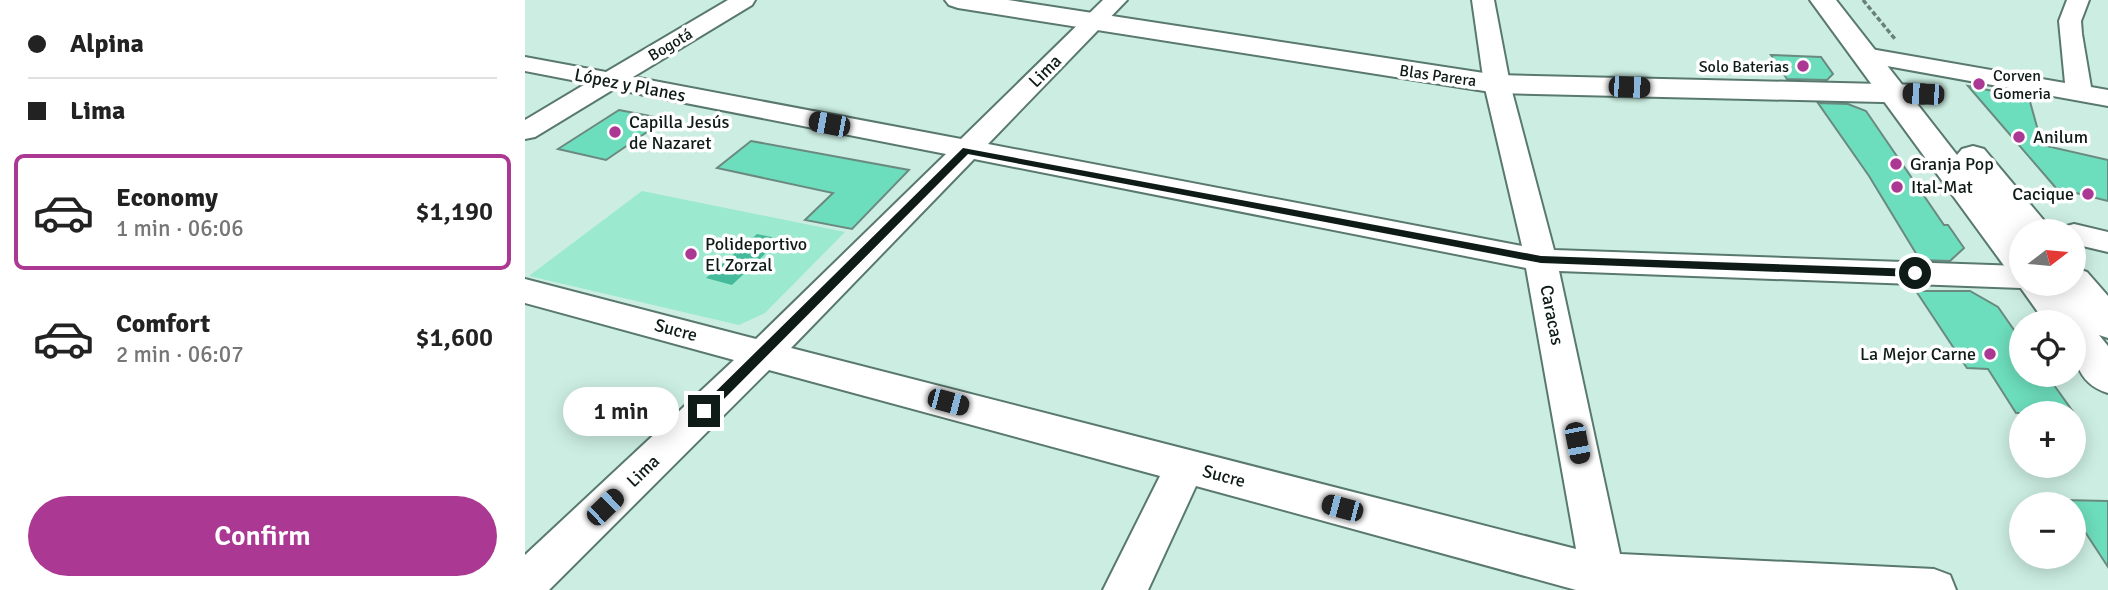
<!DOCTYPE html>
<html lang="en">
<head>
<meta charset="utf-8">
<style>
	:root { --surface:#fff; --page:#f6f6f6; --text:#222; --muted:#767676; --line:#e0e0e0; --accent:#ab3994 }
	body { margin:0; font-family:Signika,sans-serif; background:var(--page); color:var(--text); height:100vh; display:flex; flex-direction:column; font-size:26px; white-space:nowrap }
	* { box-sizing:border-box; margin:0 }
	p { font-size:23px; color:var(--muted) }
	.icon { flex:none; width:38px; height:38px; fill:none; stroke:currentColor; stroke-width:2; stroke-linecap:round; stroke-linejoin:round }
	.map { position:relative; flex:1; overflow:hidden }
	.details { display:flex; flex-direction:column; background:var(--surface); width:525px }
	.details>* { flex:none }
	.guide { display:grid; align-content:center; height:154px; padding:0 28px; background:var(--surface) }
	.needle { width:46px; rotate:74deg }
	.tools { position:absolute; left:1484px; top:219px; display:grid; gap:14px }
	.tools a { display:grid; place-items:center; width:77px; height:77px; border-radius:50%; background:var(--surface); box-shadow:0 4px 18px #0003; font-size:35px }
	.end { position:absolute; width:32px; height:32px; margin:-16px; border:9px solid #0e1b17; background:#fff; box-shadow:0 0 0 4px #fff }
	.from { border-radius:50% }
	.bubble { position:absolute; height:49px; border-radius:24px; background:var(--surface); box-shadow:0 4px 18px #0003; font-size:23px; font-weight:600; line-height:49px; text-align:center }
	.car { position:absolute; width:21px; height:42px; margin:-21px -10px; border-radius:9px; box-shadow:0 0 5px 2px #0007; background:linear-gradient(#222 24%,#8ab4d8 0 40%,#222 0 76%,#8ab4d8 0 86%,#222 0) }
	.guide b { display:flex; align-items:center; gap:24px; height:66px; font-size:26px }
	.guide b+b { border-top:2px solid var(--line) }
	.guide i { width:18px; height:18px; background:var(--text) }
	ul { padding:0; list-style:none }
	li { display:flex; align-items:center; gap:21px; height:116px; margin:0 14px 10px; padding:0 14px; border:4px solid transparent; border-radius:10px }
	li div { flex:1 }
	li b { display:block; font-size:26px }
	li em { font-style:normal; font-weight:600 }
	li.on { border-color:var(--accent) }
	li>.icon { width:63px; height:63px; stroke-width:1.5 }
	.cta { display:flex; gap:14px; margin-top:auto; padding:14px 28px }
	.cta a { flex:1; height:80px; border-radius:42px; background:var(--accent); color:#fff; font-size:28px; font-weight:600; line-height:80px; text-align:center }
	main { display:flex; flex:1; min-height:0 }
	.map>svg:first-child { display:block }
	.green { fill:#9be9cf }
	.water { fill:#46bb9b }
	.building { fill:#6ddebd; stroke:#6a8a7f; stroke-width:2 }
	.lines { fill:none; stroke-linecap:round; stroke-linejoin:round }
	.minor-casing { stroke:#59786e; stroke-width:4 }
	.tertiary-casing { stroke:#59786e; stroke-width:4 }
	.secondary-casing { stroke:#59786e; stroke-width:4 }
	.path { stroke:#698179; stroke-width:3.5; stroke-dasharray:5 2.5; stroke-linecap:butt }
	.minor { fill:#fff; fill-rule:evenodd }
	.tertiary { fill:#fff; fill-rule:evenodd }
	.secondary { fill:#fff; fill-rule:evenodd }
	.route { fill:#0e1b17 }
	.poi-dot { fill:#ab3994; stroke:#fff; stroke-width:2.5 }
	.labels { text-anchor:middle; stroke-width:7; stroke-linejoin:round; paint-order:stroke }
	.far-street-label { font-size:16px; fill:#0e1b17; stroke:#fff }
	.far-poi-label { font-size:16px; fill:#0e1b17; stroke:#fff; text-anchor:end }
	.street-label { font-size:18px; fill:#0e1b17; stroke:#fff }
	.poi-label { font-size:18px; fill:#0e1b17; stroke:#fff; text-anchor:start }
</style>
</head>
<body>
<main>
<section class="details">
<div class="guide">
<b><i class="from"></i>Alpina</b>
<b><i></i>Lima</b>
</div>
<ul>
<li class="on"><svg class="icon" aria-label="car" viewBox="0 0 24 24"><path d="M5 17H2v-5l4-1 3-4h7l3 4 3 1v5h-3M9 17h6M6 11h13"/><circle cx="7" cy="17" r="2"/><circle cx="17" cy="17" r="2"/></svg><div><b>Economy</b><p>1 min · 06:06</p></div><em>$1,190</em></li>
<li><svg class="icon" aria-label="car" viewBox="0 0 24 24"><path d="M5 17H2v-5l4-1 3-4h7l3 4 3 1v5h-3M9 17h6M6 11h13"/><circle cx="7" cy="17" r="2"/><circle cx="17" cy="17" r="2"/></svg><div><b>Comfort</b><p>2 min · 06:07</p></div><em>$1,600</em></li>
</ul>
<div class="cta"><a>Confirm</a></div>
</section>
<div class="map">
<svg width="1583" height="590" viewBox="0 0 1583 590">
	<rect width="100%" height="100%" fill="#cceee2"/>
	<!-- green -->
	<path class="green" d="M 117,191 L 320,232 L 240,313 L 214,325 L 4,276 Z"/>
	<!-- water -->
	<path class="water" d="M 232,234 L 256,239 L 207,285 L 181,278 Z"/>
	<!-- building -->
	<path class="building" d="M 1246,55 L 1296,57 L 1308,74 L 1302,80 L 1262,79 Z
		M 1443,86 L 1504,98 L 1517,145 L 1583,160 L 1583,201 L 1531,188 Z
		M 1293,103 L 1323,104 L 1341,111 L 1419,225 L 1423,225 L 1439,248 L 1425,261 L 1395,260 L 1344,176 Z
		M 94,110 L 141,119 L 81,160 L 33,149 Z
		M 226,141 L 384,170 L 327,229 L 280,220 L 308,193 L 192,168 Z
		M 1391,291 L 1445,291 L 1473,307 L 1496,340 L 1496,374 L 1521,374 L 1549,413 L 1491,413 L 1463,369 L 1442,368 Z
		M 1538,500 L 1583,501 L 1583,567 L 1549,515 L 1549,504 L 1541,504 Z"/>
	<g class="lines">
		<defs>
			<path id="minor" d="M 203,0 L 230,0 L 227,5 L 108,77 L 436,139 L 578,0 L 602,0 L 463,144 L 997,246 L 959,84 L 947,0 L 969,0 L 985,84 L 1029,250 L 1496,266 L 1496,284 L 1508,284 L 1496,288 L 1034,271 L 1095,554 L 1409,569 L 1425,575 L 1431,590 L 1051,590 L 671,486 L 623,590 L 578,590 L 635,476 L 244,370 L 24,590 L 0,590 L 0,555 L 209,360 L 0,303 L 0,279 L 231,339 L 421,154 L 89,89 L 10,137 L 0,139 L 0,120 L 62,83 L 0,71 L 0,57 L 81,72 ZM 449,159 L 1001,268 L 1051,549 L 266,348 Z
				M 1542,0 L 1564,0 L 1556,21 L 1557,34 L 1566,87 L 1583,90 L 1583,106 L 1340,62 L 1331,60 L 1328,55 L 1331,50 L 1340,48 L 1540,83 L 1534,21 Z
				M 1549,224 L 1583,232 L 1583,252 L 1549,244 L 1549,231 L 1535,231 L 1538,227 Z"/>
			<path id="tertiary" d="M 420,0 L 483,0 L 972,75 L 1398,85 L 1408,88 L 1413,94 L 1408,100 L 1398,103 L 972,93 L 433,8 L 424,5 Z"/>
			<path id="secondary" d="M 1285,0 L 1311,0 L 1432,155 L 1437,149 L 1448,146 L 1459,149 L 1521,223 L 1526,231 L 1496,231 L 1496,275 L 1483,271 Z
				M 1549,268 L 1562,272 L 1583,296 L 1583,338 L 1574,335 L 1583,346 L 1583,393 C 1548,382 1549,354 1549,322 L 1520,322 L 1493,284 L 1496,279 L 1496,284 L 1549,284 Z"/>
		</defs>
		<!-- minor casing -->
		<use href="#minor" class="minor-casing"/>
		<!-- tertiary casing -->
		<use href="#tertiary" class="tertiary-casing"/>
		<!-- secondary casing -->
		<use href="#secondary" class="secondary-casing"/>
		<!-- path -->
		<path class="path" d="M 1338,0 L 1370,39"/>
		<!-- minor -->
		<use href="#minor" class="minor"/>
		<!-- tertiary -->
		<use href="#tertiary" class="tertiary"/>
		<!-- secondary -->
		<use href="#secondary" class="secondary"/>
	</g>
	<!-- route -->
	<path class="route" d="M 438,148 L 1016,256 L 1390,269 L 1395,273 L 1390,277 L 1016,263 L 443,154 L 184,414 L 175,414 L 175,407 Z"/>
	<!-- markers -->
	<g class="poi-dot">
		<circle cx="1278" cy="66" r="7"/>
		<circle cx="1454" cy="84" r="7"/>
		<circle cx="90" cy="132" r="7"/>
		<circle cx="1494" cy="137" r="7"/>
		<circle cx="1371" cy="164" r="7"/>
		<circle cx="1372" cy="187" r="7"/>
		<circle cx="1563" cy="194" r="7"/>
		<circle cx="166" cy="254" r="7"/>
		<circle cx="1465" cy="354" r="7"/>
	</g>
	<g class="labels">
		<!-- far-street labels -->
		<g class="far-street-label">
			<text transform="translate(145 44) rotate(-31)" y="6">Bogotá</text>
			<text transform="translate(913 75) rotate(8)" y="6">Blas Parera</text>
		</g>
		<!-- far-poi labels -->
		<g class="far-poi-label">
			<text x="1264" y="72">Solo Baterias</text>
			<text x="1468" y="81" text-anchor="start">Corven<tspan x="1468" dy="18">Gomeria</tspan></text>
		</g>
		<!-- street labels -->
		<g class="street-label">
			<text transform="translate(520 71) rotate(-45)" y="6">Lima</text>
			<text transform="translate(105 85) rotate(11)" y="6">López y Planes</text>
			<text transform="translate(1027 315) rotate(79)" y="6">Caracas</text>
			<text transform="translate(151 330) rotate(15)" y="6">Sucre</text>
			<text transform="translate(118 471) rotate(-44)" y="6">Lima</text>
			<text transform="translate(699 476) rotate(15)" y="6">Sucre</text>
		</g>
		<!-- poi labels -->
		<g class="poi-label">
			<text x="104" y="128">Capilla Jesús<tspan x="104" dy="21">de Nazaret</tspan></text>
			<text x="1508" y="143">Anilum</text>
			<text x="1385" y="170">Granja Pop</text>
			<text x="1386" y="193">Ital-Mat</text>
			<text x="1549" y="200" text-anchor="end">Cacique</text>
			<text x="180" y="250">Polideportivo<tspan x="180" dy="21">El Zorzal</tspan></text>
			<text x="1451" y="360" text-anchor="end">La Mejor Carne</text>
		</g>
	</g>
</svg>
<div class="tools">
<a><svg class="needle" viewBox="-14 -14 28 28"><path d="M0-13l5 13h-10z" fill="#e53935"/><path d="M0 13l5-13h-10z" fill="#767676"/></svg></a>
<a><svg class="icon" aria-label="locate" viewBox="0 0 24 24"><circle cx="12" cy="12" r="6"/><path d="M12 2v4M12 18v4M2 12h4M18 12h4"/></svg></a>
<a>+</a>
<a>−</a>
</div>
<i class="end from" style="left:1390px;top:273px"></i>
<i class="end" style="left:179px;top:411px"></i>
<div class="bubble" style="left:38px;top:387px;width:116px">1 min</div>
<i class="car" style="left:1104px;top:87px;rotate:92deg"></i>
<i class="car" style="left:1398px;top:94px;rotate:272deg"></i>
<i class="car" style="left:304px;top:124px;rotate:281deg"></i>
<i class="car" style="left:423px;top:402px;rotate:105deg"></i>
<i class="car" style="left:1052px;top:443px;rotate:169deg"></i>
<i class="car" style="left:80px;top:507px;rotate:46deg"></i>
<i class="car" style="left:817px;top:508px;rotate:285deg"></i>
</div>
</main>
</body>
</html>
